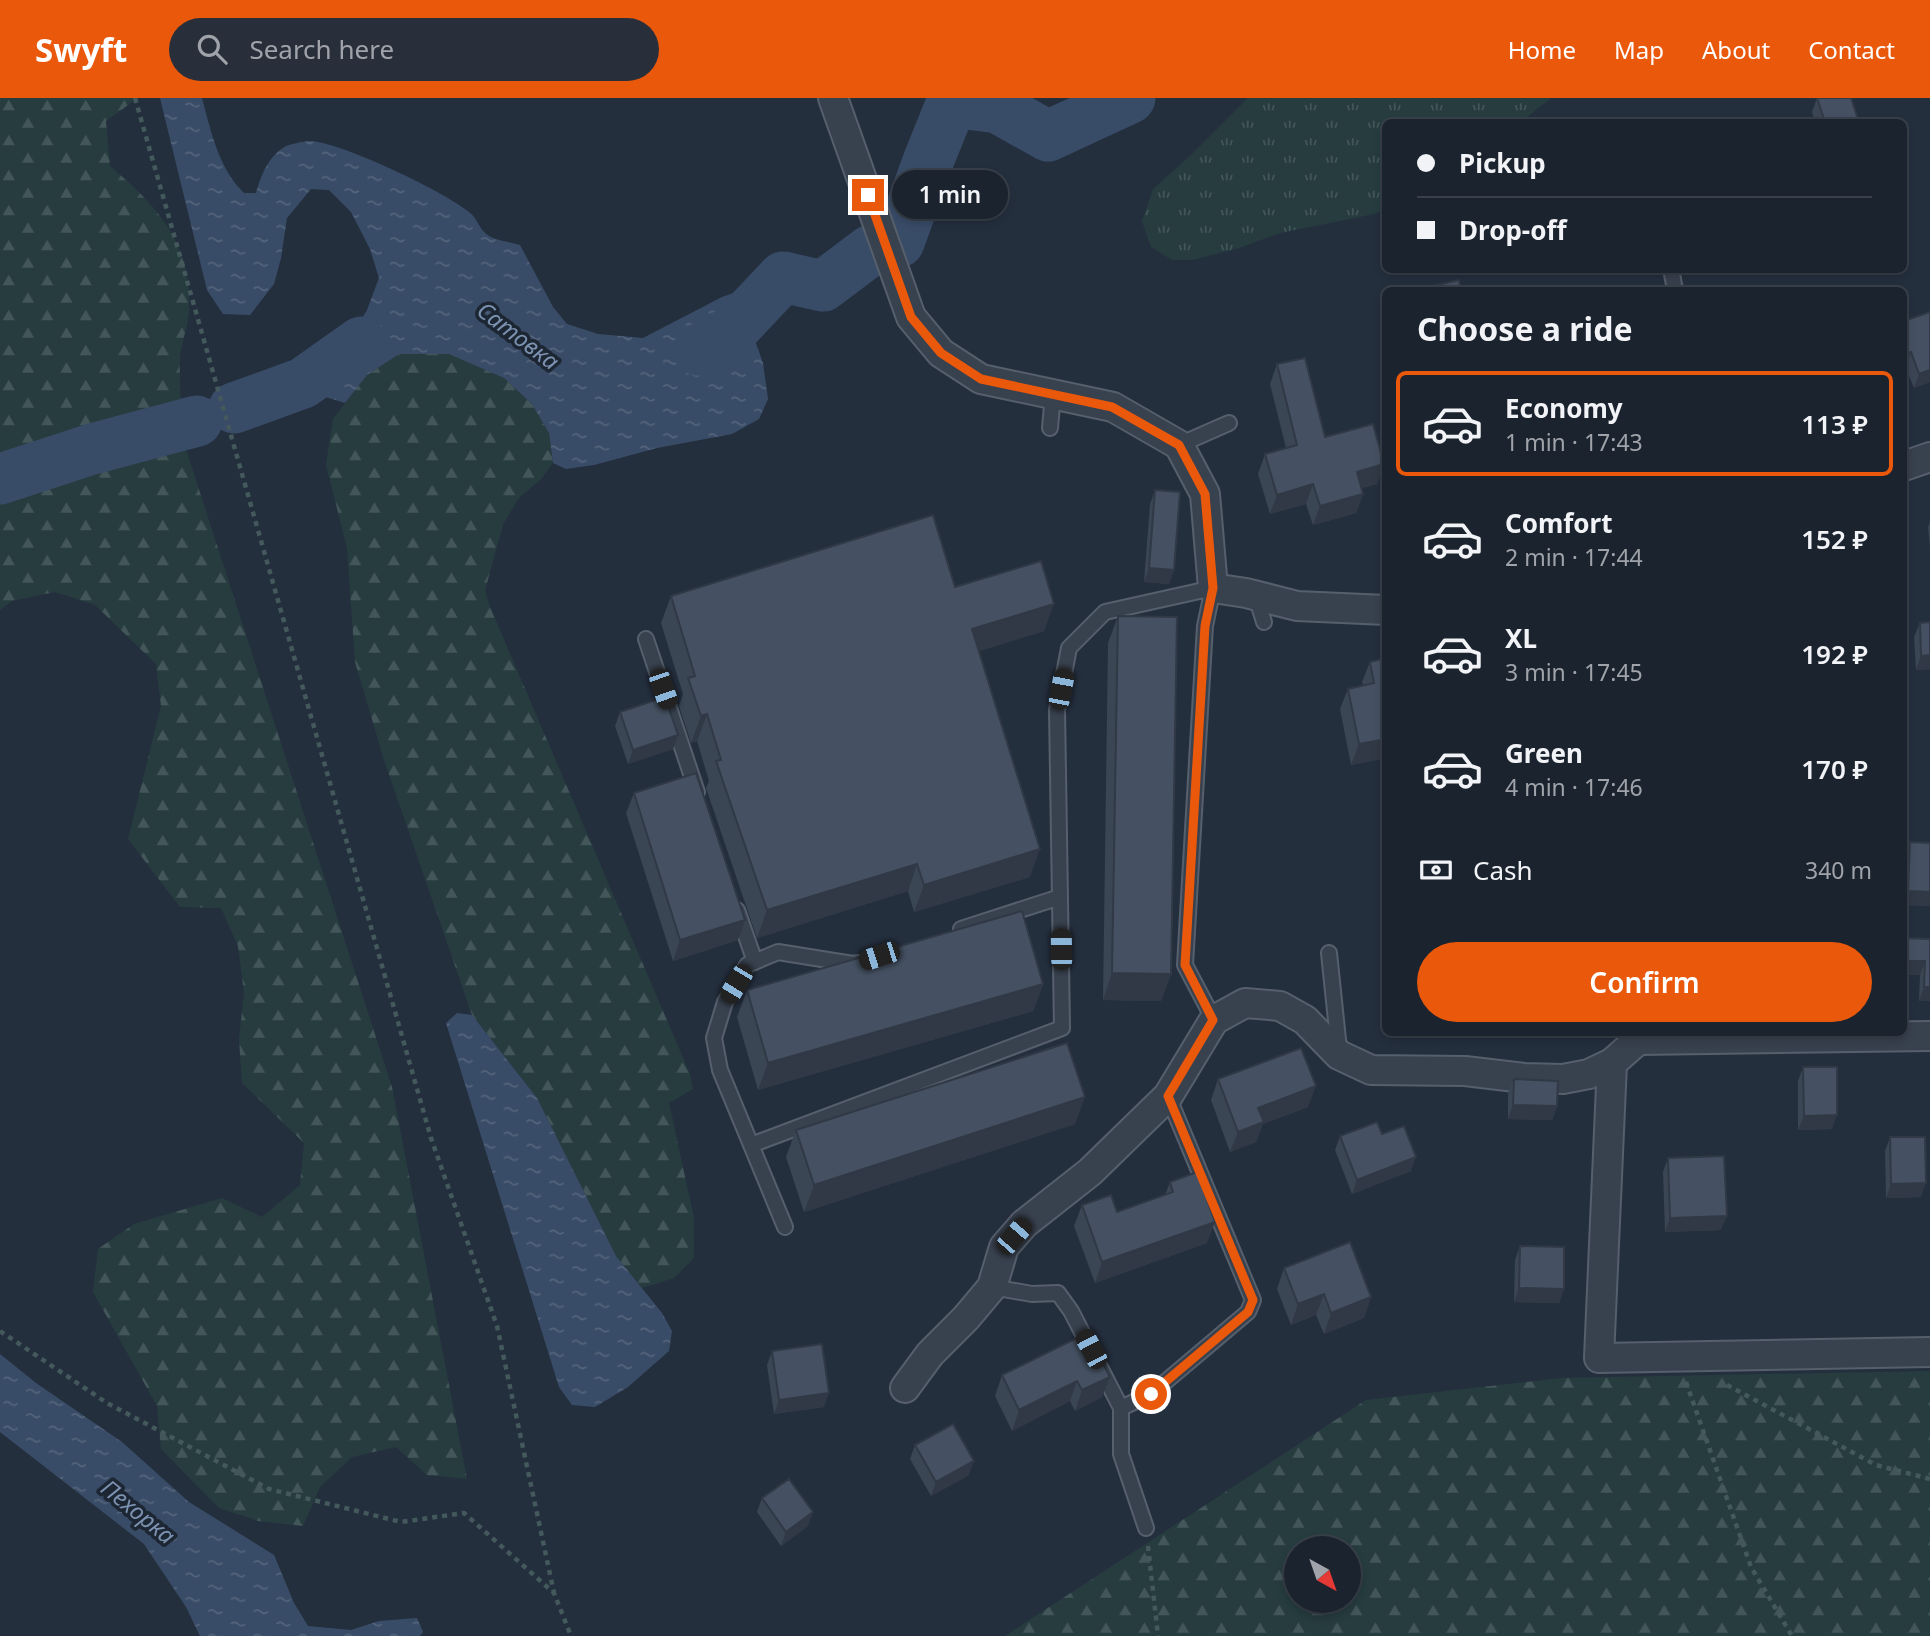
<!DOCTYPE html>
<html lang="en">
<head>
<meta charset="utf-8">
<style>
	:root { --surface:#1b232e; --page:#282f3a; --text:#f1f3f6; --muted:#a0a4aa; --line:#39404a; --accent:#ea580c }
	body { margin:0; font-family:"Noto Sans",sans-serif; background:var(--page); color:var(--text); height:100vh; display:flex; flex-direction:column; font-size:26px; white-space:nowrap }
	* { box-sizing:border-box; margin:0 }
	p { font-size:23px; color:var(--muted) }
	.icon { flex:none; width:38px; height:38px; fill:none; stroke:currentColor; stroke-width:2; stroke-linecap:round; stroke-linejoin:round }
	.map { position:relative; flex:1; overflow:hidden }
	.sheet { position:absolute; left:1382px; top:189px; width:525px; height:749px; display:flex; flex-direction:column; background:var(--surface); border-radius:10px; box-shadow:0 4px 10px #0003,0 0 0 2px var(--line) }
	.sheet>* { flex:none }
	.hud { position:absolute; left:1382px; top:21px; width:525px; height:154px; border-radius:10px; box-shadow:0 4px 10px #0003,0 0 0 2px var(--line); display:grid; align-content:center; height:154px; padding:0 35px; background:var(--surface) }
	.needle { width:46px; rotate:140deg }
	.controls { position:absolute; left:1284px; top:1438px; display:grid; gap:14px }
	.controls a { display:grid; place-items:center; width:77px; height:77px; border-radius:50%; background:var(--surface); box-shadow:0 4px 10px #0003,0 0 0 2px var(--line); font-size:35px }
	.end { position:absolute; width:32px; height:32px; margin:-16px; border:9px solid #ea580c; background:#fff; box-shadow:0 0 0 4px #fff }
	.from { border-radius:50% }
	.bubble { position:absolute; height:49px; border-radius:24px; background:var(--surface); box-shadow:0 4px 10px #0003,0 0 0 2px var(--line); font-size:23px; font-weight:600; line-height:49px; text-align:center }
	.car { position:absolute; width:21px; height:42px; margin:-21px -10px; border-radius:9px; box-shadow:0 0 5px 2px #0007; background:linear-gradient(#222 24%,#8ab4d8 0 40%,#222 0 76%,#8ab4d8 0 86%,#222 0) }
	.hud b { display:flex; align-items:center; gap:24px; height:66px; font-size:26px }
	.hud b+b { border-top:2px solid var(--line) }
	.hud i { width:18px; height:18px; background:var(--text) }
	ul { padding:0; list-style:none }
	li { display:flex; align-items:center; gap:21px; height:105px; margin:0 14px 10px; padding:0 21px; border:4px solid transparent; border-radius:10px }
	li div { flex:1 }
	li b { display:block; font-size:26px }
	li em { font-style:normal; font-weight:600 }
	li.active { border-color:var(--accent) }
	li>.icon { width:63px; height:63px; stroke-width:1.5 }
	h2 { padding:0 35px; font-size:32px; line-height:84px }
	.pay { display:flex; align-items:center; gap:18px; height:77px; padding:0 35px; font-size:26px }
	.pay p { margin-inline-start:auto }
	.button { display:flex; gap:14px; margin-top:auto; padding:14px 35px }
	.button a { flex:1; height:80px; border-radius:42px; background:var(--accent); color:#fff; font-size:28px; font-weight:600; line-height:80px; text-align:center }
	header { display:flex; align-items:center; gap:42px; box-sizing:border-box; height:98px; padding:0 35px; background:var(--accent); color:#fff }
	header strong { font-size:33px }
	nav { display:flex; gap:38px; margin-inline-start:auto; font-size:24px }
	.search { width:490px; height:63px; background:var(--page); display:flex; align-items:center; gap:18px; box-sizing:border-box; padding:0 24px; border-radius:38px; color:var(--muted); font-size:26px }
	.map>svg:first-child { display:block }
	.grass { fill:url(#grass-tufts) }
	.forest { fill:url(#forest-firs); fill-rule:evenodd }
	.water { fill:url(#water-ripples) }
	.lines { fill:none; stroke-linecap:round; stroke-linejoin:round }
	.river { stroke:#394c67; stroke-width:51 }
	.service-casing { stroke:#565f6c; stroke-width:18 }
	.minor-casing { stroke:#565f6c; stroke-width:32 }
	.path { stroke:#44595c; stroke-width:4.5; stroke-dasharray:5 5; stroke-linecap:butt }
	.service { stroke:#38414e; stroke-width:14 }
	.minor { stroke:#38414e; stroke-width:28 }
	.wall { fill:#3b4654 }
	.shaded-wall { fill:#303945 }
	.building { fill:#455162; stroke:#303945; stroke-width:2 }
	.route { stroke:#ea580c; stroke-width:9 }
	.labels { text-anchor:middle; stroke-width:7; stroke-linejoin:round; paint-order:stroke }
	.water-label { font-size:23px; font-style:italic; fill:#7c92b1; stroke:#1d2633 }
</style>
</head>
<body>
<header>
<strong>Swyft</strong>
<div class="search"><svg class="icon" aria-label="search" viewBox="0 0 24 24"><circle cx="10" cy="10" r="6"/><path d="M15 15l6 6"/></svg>Search here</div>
<nav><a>Home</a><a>Map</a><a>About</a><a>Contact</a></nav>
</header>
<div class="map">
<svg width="1930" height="1538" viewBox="0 0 1930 1538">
	<defs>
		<pattern id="grass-tufts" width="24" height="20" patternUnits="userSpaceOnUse" patternTransform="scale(1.75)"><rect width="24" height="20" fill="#263c3f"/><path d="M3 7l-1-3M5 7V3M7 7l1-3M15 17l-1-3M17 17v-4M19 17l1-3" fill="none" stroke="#435659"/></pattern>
		<pattern id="forest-firs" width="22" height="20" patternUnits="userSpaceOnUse" patternTransform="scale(1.75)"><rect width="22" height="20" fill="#263c3f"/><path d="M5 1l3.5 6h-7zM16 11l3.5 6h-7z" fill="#435659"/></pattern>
		<pattern id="water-ripples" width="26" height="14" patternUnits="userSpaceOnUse" patternTransform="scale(1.75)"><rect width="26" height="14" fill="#394c67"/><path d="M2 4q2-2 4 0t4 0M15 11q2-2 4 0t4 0" fill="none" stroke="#53647b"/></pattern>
	</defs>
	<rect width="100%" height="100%" fill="#242f3e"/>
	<!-- grass -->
	<path class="grass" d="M 1248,0 L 1551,0 L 1521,24 L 1386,24 L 1386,111 L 1374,116 L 1280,135 L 1239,150 L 1192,162 L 1172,162 L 1151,149 L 1142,123 L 1153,91 L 1192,56 Z"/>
	<!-- forest -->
	<path class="forest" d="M 0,0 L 138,0 L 106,23 L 110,68 C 159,110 191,144 189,213 C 188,229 181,245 180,261 C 179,288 182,315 183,342 L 392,989 L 467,1381 L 427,1377 L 396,1349 L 352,1359 L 320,1389 L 303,1428 L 258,1423 L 219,1410 L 161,1351 L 157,1308 L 93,1194 L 98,1151 L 134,1126 L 222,1100 L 262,1119 L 300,1087 L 304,1045 L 242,985 L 239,941 L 244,895 L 238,848 L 221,810 L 180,809 L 128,741 L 161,608 L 156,566 L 95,507 L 55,494 L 12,503 L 0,512 Z
		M 449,255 L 504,280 L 532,306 L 549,335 L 553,365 L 541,381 L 518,401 L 503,427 L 485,492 L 490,509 L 690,976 L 693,991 L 669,1005 L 694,1120 L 694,1160 L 674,1180 L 642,1190 L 616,1158 L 537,1000 L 472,917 L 384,662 L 355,564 L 347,450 L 326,367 L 333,321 L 367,277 L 399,256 Z
		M 1930,1273 L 1930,1538 L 1005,1538 L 1366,1302 L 1561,1280 ZM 1297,1451 L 1349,1451 L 1349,1503 L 1297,1503 Z"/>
	<!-- water -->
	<path class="water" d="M 160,0 L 202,0 C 211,34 219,71 244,95 L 256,95 C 260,80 268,59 283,50 C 288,46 302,44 309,43 C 339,43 445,94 469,114 C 478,121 479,132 489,138 C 498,143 511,144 520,147 L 553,209 L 567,226 L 598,236 L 643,240 L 722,199 L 742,192 L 751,198 L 753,237 L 763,265 L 768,301 L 759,321 L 732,336 L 657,350 L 594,367 L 566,371 L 553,365 L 549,335 L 532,306 L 504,280 L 449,256 L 399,256 L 367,277 L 345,305 L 323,298 L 303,284 L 313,265 L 355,233 L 367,212 L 379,180 L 370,151 L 351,114 L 329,92 L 311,91 L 287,120 L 281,160 L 274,186 L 250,217 L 223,216 L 207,192 Z
		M 457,915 L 472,917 L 537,1000 L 616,1158 L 662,1215 L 672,1233 L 669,1253 L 628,1289 L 595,1309 L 572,1307 L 559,1289 L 446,925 Z
		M 0,1256 L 36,1285 L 122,1344 L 189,1404 L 274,1457 L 294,1505 L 308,1528 L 351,1532 L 379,1523 L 417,1520 L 423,1534 L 420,1538 L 200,1538 L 186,1509 L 144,1446 L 0,1334 Z"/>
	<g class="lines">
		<!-- river -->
		<path class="river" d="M 899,144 L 929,61 L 952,4 L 998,10 L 1048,38 L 1130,0
			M 698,252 L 731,234 L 783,179 L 823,188 L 871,152
			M 234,310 L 303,285 L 361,244
			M 0,381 L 92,351 L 197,323"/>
		<defs>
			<path id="service" d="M 1672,176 L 1675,192
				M 1050,330 L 1053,296
				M 1179,347 L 1229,325
				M 1256,498 L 1264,524
				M 646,541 L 697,694
				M 737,812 L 755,864
				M 961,831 L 1060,799
				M 1329,855 L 1339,951
				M 751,1047 L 1062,930 L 1057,612 L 1069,550 L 1105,514 L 1213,490 L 1205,528 L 1185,867 L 1214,922
				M 785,1129 L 720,972 L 714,940 L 725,904 L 747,867 L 778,854 L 853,866 L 859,865
				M 992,1189 L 1032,1196 L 1058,1195 L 1071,1213 L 1121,1310 L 1121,1356 L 1146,1430
				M 1121,1310 L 1151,1296 L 1248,1214 L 1253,1202 L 1168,998"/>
			<path id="minor" d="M 833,0 L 911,219 L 941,255 L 981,281 L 1113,309 L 1179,347 L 1205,396 L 1213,490 L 1246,495 L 1297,508 L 1386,512
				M 1904,368 L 1930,359
				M 1612,965 L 1599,1260 L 1930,1254
				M 905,1290 L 930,1256 L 966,1220 L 992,1189 L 1004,1149 L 1024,1126 L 1090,1074 L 1168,998 L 1214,922 L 1245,905 L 1280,908 L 1305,922 L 1339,957 L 1371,972 L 1465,973 L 1524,980 L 1563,981 L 1589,976 L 1612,965 L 1638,942 L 1930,938"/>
		</defs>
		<!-- service casing -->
		<use href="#service" class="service-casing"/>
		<!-- minor casing -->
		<use href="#minor" class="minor-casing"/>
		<!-- path -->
		<path class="path" d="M 135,0 L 431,1040 L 497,1228 L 554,1495
			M 0,1233 L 107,1305 L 269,1391 L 401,1424 L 464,1415 L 554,1495 L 571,1538
			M 1686,1284 L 1751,1469 L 1792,1538
			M 1727,1287 L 1876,1367 L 1930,1381
			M 1148,1448 L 1158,1538"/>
		<!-- service -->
		<use href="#service" class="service"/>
		<!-- minor -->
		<use href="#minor" class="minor"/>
	</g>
	<!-- wall -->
	<path class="wall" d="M 1817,0 L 1859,24 L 1815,24 L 1812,14 Z
		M 1930,214 L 1930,284 L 1914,290 L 1905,268 L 1904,223 Z
		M 1277,266 L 1325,339 L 1384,366 L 1377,386 L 1361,390 L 1363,396 L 1356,415 L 1313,427 L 1306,406 L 1270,416 L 1258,376 L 1265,356 L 1286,350 L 1270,286 Z
		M 1155,392 L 1174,472 L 1169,486 L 1144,484 L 1150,406 Z
		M 1930,424 L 1930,449 L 1928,429 Z
		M 955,489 L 1044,533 L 979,553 L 1030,779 L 914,814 L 908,793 L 757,840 L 706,690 L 709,683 L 697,643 L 691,645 L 679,608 L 683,596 L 661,525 L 671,498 Z
		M 1118,518 L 1171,876 L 1161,903 L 1103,902 L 1108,545 Z
		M 1920,525 L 1930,571 L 1916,572 L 1914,539 Z
		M 1386,560 L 1386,660 L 1351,667 L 1340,611 L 1348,591 L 1363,587 L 1362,584 L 1370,564 Z
		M 620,614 L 678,637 L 673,651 L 628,666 L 615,628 Z
		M 634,695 L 738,842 L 673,863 L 626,715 Z
		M 1910,744 L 1930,745 L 1930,808 L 1904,807 L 1905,758 Z
		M 1930,841 L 1930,903 L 1919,903 L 1920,877 Z
		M 1043,886 L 1033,913 L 758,992 L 737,919 L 747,892 Z
		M 1803,969 L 1832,1031 L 1798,1032 L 1798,983 Z
		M 1218,981 L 1308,1009 L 1263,1026 L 1256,1044 L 1230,1054 L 1211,1002 Z
		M 1514,981 L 1557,1008 L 1552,1022 L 1508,1021 L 1508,995 Z
		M 1075,1026 L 804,1114 L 786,1059 L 796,1032 Z
		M 1382,1036 L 1411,1073 L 1352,1096 L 1335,1052 L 1340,1038 Z
		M 1890,1039 L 1921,1099 L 1886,1100 L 1885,1053 Z
		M 1668,1060 L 1721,1132 L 1665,1134 L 1663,1074 Z
		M 1170,1084 L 1207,1145 L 1095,1185 L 1074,1128 L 1082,1107 L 1117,1114 L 1165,1097 Z
		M 1520,1148 L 1564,1191 L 1559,1205 L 1514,1204 L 1515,1162 Z
		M 1284,1170 L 1371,1199 L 1364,1220 L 1324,1236 L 1316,1217 L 1291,1227 L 1277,1191 Z
		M 772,1253 L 824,1309 L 774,1316 L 767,1267 Z
		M 1002,1277 L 1110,1279 L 1102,1299 L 1075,1313 L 1070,1303 L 1012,1333 L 995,1298 Z
		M 915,1347 L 969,1377 L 931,1398 L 910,1361 Z
		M 762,1400 L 808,1428 L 781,1448 L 757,1414 Z"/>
	<!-- shaded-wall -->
	<path class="shaded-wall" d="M 1911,254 L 1905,268 L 1904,269 L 1904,256 Z
		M 1930,272 L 1930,284 L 1914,290 L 1919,276 Z
		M 1384,366 L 1377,386 L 1350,394 L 1357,374 Z
		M 1313,386 L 1306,406 L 1270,416 L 1277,397 Z
		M 1363,396 L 1356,415 L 1313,427 L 1320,408 Z
		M 1149,470 L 1174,472 L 1169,486 L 1144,484 Z
		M 1054,506 L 1044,533 L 962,558 L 972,531 Z
		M 1930,557 L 1930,571 L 1916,572 L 1921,558 Z
		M 707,616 L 697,643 L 691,645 L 701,618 Z
		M 678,637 L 673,651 L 628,666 L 633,652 Z
		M 1386,641 L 1386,660 L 1351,667 L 1359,646 Z
		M 1040,751 L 1030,779 L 914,814 L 924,787 Z
		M 917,766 L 908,793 L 757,840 L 767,812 Z
		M 1908,793 L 1930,794 L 1930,808 L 1904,807 Z
		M 745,822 L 738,842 L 673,863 L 680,842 Z
		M 1904,863 L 1925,863 L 1920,877 L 1904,877 Z
		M 1112,875 L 1171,876 L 1161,903 L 1103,902 Z
		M 1043,886 L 1033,913 L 758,992 L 768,965 Z
		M 1924,889 L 1930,889 L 1930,903 L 1919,903 Z
		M 1316,988 L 1308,1009 L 1263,1026 L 1256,1044 L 1230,1054 L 1238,1034 L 1258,1010 Z
		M 1085,999 L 1075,1026 L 804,1114 L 814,1087 Z
		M 1513,1007 L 1557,1008 L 1552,1022 L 1508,1021 Z
		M 1837,1017 L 1832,1031 L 1798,1032 L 1804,1018 Z
		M 1416,1059 L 1411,1073 L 1352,1096 L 1357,1082 Z
		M 1926,1085 L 1921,1099 L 1886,1100 L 1891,1086 Z
		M 1727,1118 L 1721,1132 L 1665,1134 L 1670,1120 Z
		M 1215,1124 L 1207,1145 L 1095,1185 L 1102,1164 Z
		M 1519,1190 L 1564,1191 L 1559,1205 L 1514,1204 Z
		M 1324,1196 L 1316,1217 L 1291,1227 L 1298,1206 Z
		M 1371,1199 L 1364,1220 L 1324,1236 L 1331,1215 Z
		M 1110,1279 L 1102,1299 L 1075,1313 L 1082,1292 Z
		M 1077,1283 L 1070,1303 L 1012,1333 L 1019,1312 Z
		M 829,1295 L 824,1309 L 774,1316 L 779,1302 Z
		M 974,1363 L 969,1377 L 931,1398 L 936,1384 Z
		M 813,1414 L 808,1428 L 781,1448 L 786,1434 Z"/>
	<!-- building -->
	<path class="building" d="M 1817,0 L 1851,0 L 1859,24 L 1825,24 Z
		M 1459,182 L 1461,192 L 1416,192 Z
		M 1930,214 L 1930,272 L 1919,276 L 1911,254 L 1904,256 L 1904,223 Z
		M 1305,260 L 1325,339 L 1373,326 L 1384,366 L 1357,374 L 1363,396 L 1320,408 L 1313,386 L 1277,397 L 1265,356 L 1297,347 L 1277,266 Z
		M 1155,392 L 1180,394 L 1174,472 L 1149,470 Z
		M 933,417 L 955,489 L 1041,463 L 1054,506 L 972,531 L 1040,751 L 924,787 L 917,766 L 767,812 L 716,663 L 721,662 L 707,616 L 701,618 L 688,580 L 695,578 L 671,498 Z
		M 1118,518 L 1177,519 L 1171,876 L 1112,875 Z
		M 1930,524 L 1930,557 L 1921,558 L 1920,525 Z
		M 1386,560 L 1386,641 L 1359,646 L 1348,591 L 1374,585 L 1370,564 Z
		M 665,599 L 678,637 L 633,652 L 620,614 Z
		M 696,675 L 745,822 L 680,842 L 634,695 Z
		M 1910,744 L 1930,745 L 1930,794 L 1908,793 Z
		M 1022,813 L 1043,886 L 768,965 L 747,892 Z
		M 1904,840 L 1930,841 L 1930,889 L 1924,889 L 1925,863 L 1904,863 Z
		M 1067,945 L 1085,999 L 814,1087 L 796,1032 Z
		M 1301,950 L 1316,988 L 1258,1010 L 1264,1024 L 1238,1034 L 1218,981 Z
		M 1803,969 L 1837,969 L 1837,1017 L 1804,1018 Z
		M 1514,981 L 1558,983 L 1557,1008 L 1513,1007 Z
		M 1377,1024 L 1382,1036 L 1404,1028 L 1416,1059 L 1357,1082 L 1340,1038 Z
		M 1890,1039 L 1925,1039 L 1926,1085 L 1891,1086 Z
		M 1724,1058 L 1727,1118 L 1670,1120 L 1668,1060 Z
		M 1197,1074 L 1215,1124 L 1102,1164 L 1082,1107 L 1111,1097 L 1117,1114 L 1173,1094 L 1170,1084 Z
		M 1350,1144 L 1371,1199 L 1331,1215 L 1324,1196 L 1298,1206 L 1284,1170 Z
		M 1520,1148 L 1564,1149 L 1564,1191 L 1519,1190 Z
		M 1087,1235 L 1110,1279 L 1082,1292 L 1077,1283 L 1019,1312 L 1002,1277 Z
		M 822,1246 L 829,1295 L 779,1302 L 772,1253 Z
		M 953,1326 L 974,1363 L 936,1384 L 915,1347 Z
		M 789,1381 L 813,1414 L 786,1434 L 762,1400 Z"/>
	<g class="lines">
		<!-- route -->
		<path class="route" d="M 868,97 L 911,219 L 941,255 L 981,281 L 1112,309 L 1179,347 L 1205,396 L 1213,490 L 1205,528 L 1185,867 L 1213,922 L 1168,998 L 1253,1202 L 1248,1214 L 1151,1296"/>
	</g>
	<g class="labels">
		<!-- water labels -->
		<g class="water-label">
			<text transform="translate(518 238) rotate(37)" y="8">Сатовка</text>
			<text transform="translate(138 1414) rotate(39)" y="8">Пехорка</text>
		</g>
	</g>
</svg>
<div class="controls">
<a><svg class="needle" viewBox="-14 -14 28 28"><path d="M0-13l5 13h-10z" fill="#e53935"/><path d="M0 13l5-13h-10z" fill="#a0a4aa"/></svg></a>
</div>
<i class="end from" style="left:1151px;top:1296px"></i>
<i class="end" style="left:868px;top:97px"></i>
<div class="bubble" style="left:892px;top:72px;width:116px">1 min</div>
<i class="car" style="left:663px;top:591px;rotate:161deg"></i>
<i class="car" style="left:1061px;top:591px;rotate:11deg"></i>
<i class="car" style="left:1061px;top:851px;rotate:359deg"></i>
<i class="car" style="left:879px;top:858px;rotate:252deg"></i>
<i class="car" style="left:736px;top:886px;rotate:211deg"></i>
<i class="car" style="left:1014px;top:1138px;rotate:41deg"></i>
<i class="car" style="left:1091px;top:1251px;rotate:332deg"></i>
<div class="hud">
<b><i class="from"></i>Pickup</b>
<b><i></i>Drop-off</b>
</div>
<section class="sheet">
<h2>Choose a ride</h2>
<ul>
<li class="active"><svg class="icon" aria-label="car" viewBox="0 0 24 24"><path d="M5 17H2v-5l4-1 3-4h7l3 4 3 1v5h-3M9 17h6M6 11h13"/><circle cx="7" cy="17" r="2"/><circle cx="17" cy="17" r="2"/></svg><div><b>Economy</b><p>1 min · 17:43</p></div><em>113 ₽</em></li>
<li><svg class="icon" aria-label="car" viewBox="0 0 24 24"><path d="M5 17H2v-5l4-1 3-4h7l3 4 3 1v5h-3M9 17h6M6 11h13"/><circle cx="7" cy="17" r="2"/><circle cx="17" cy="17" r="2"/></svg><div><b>Comfort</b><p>2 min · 17:44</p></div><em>152 ₽</em></li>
<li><svg class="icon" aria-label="car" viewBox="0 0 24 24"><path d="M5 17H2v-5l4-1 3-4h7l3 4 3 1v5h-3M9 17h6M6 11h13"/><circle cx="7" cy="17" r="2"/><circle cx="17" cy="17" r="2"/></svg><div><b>XL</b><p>3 min · 17:45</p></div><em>192 ₽</em></li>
<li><svg class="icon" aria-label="car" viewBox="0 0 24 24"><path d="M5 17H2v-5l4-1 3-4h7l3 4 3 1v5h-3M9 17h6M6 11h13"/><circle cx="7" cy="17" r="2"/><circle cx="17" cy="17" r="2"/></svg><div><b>Green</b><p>4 min · 17:46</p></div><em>170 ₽</em></li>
</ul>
<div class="pay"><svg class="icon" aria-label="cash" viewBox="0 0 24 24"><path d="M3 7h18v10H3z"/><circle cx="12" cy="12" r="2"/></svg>Cash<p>340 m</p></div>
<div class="button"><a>Confirm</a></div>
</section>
</div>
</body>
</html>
